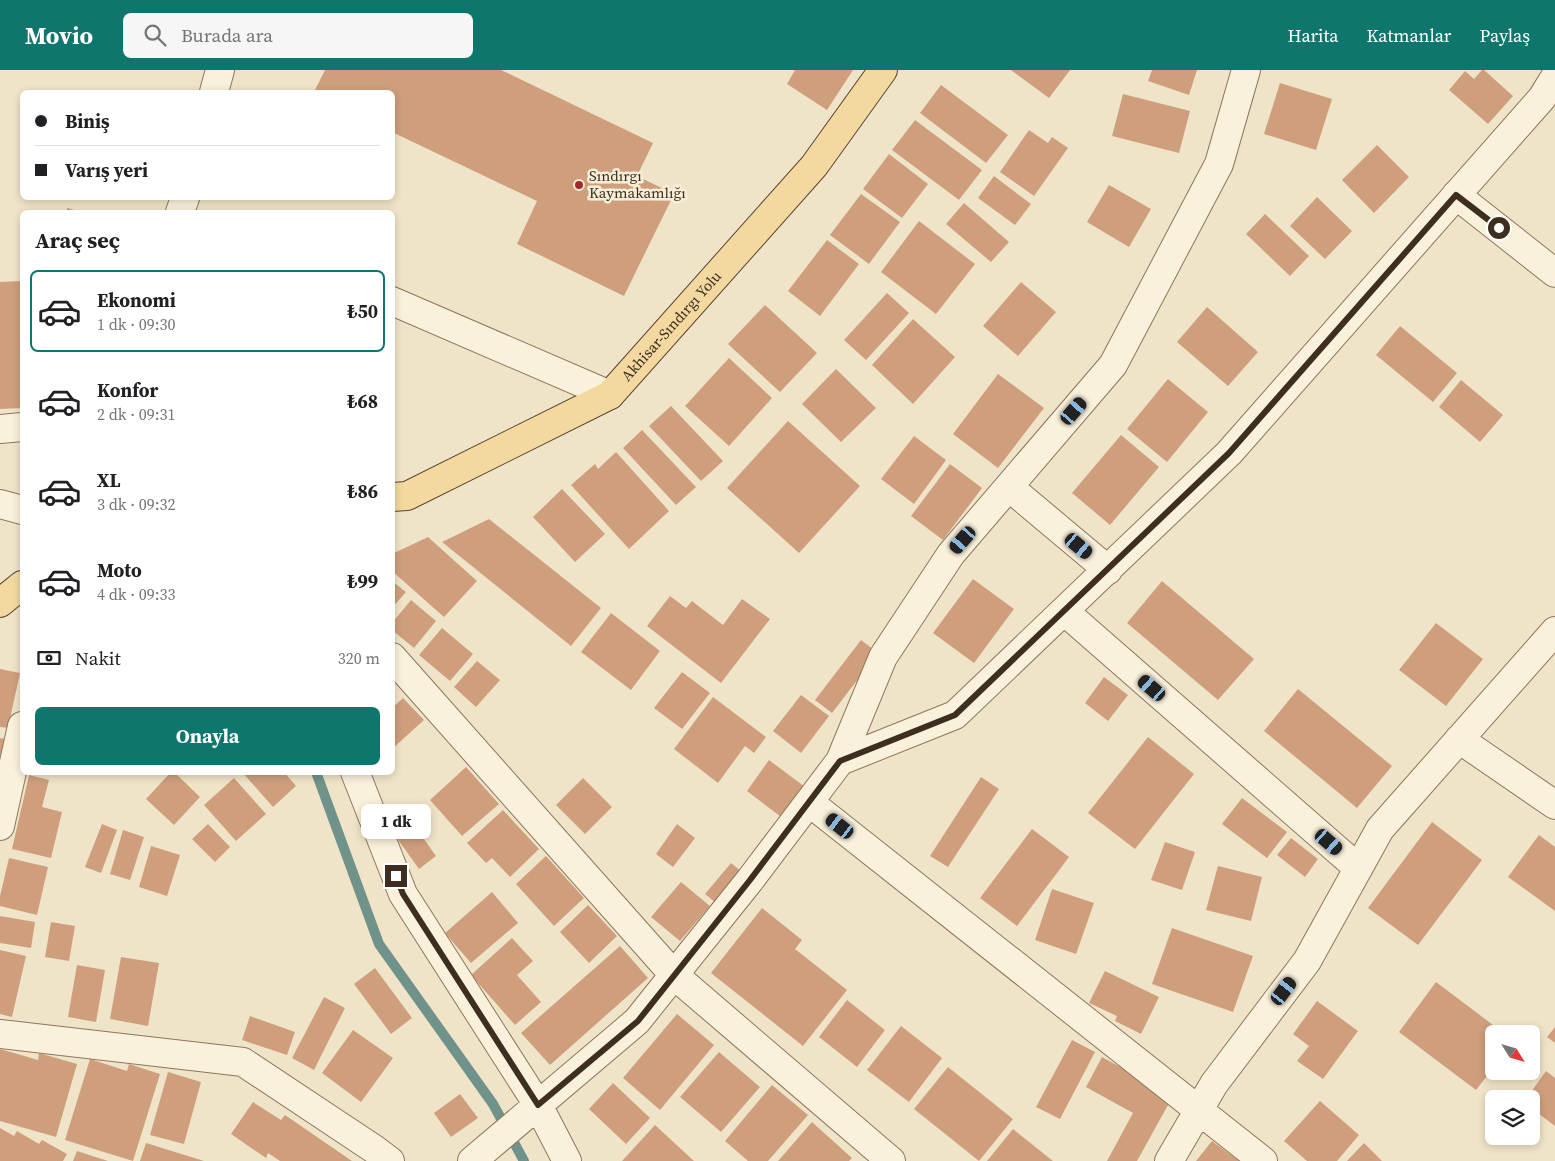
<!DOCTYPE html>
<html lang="tr">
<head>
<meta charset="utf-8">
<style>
	:root { --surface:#fff; --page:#f6f6f6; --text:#202124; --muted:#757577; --line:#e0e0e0; --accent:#0f766e }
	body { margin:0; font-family:"Source Serif 4",serif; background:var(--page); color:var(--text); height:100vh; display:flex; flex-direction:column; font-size:19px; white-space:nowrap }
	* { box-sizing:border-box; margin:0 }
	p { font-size:16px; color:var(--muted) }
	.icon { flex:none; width:28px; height:28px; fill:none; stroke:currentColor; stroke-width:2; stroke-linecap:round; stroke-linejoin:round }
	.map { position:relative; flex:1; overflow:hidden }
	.drawer { position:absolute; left:20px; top:140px; width:375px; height:565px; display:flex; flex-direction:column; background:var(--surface); border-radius:8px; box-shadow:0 2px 8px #0003 }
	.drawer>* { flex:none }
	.banner { position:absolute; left:20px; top:20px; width:375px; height:110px; border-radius:8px; box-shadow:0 2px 8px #0003; display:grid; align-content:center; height:110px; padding:0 15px; background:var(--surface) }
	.needle { width:32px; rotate:127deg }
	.tools { position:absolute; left:1485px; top:955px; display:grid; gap:10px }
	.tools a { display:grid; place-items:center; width:55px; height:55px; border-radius:8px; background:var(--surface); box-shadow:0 2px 8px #0003; font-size:25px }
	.end { position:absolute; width:22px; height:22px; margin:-11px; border:6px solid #3d2e20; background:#fff; box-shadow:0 0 0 2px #fff }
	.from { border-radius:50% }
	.bubble { position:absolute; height:35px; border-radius:8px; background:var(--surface); box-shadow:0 2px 8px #0003; font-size:16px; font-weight:700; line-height:35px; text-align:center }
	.car { position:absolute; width:15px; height:30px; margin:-15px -8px; border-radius:6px; box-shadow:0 0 4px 1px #0007; background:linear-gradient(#222 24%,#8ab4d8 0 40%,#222 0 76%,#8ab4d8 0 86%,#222 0) }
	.banner b { display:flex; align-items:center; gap:18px; height:48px; font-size:19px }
	.banner b+b { border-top:1px solid var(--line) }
	.banner i { width:12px; height:12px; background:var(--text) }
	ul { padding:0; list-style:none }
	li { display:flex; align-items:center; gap:15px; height:82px; margin:0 10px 8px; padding:0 5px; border:2px solid transparent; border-radius:8px }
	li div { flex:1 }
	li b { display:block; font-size:19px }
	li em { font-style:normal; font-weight:700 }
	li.active { border-color:var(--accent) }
	li>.icon { width:45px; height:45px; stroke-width:1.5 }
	h2 { padding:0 15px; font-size:22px; line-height:60px }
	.pay { display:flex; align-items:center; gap:12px; height:55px; padding:0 15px; font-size:19px }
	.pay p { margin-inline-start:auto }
	.primary-button { display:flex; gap:10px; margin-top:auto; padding:10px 15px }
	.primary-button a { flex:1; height:58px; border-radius:8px; background:var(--accent); color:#fff; font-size:20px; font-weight:700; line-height:58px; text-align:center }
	header { display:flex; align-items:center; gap:30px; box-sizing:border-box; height:70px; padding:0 25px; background:var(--accent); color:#fff }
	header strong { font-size:24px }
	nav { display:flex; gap:28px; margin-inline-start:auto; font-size:18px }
	.search { width:350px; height:45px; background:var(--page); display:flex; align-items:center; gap:12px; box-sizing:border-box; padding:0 18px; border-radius:8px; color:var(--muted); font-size:19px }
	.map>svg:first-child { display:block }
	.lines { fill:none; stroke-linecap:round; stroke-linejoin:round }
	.stream { stroke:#6f938a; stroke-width:10 }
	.building { fill:#cf9f7d }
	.minor-casing { stroke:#8d765c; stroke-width:30 }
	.major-casing { stroke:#5b4430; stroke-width:30 }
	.minor { stroke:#faf1dc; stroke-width:28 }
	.major { stroke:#f3d9a0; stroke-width:28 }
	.route { stroke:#3d2e20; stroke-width:6 }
	.poi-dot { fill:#9e2a2b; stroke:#f7eed8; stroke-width:2 }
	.labels { text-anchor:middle; stroke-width:5; stroke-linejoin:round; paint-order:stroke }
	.poi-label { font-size:15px; fill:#3d2e20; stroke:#f7eed8; text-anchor:start }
	.street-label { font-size:15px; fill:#3d2e20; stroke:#f7eed8 }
</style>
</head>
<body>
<header>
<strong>Movio</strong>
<div class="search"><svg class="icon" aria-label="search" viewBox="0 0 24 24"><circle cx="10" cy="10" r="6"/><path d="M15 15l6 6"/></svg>Burada ara</div>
<nav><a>Harita</a><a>Katmanlar</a><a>Paylaş</a></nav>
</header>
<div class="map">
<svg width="1555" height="1091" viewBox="0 0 1555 1091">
	<rect width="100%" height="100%" fill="#f0e4c8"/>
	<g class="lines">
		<!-- stream -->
		<path class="stream" d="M 316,702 L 379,874 L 493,1034 L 524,1091"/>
	</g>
	<!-- building -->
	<path class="building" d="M 325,0 L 501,0 L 653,73 L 637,106 L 674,124 L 624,226 L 517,174 L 537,131 L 392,62 L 392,22 L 314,22 Z
		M 795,0 L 853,0 L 827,40 L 787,14 Z
		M 1011,0 L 1070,0 L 1049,28 Z
		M 1152,0 L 1197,0 L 1189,25 L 1148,11 Z
		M 1482,0 L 1484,0 L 1513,26 L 1488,54 L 1449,20 L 1465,1 L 1474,9 Z
		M 1280,13 L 1332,29 L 1316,80 L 1264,64 Z
		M 941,15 L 1008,65 L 986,93 L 920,43 Z
		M 1123,24 L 1190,41 L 1179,83 L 1112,66 Z
		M 915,50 L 982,100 L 959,130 L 892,80 Z
		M 1029,60 L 1048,73 L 1052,67 L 1068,78 L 1034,126 L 1000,102 Z
		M 1377,75 L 1409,107 L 1374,143 L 1342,110 Z
		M 889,84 L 928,114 L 902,148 L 863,119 Z
		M 994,106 L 1031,134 L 1015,155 L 978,128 Z
		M 1109,115 L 1151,139 L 1129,177 L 1087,152 Z
		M 861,124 L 900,152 L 869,194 L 830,165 Z
		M 1317,127 L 1352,161 L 1325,189 L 1290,156 Z
		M 964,133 L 1009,172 L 991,192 L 946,154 Z
		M 67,138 L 81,142 L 67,142 Z
		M 1265,144 L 1309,186 L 1290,206 L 1246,164 Z
		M 919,151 L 975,194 L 936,244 L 881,202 Z
		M 827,170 L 859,194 L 820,246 L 788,221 Z
		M 22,211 L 22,338 L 0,339 L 0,212 Z
		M 1021,212 L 1056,242 L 1018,286 L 983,256 Z
		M 887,223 L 909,243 L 866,290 L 844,270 Z
		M 765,235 L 817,283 L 780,322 L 728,274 Z
		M 1207,237 L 1258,282 L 1228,316 L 1177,272 Z
		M 913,249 L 955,287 L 913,334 L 872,295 Z
		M 1400,256 L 1457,303 L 1433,332 L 1376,285 Z
		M 729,288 L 772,328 L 729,376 L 685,336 Z
		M 836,299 L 876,338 L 841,372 L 802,334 Z
		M 998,304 L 1044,338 L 998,398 L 953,364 Z
		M 1168,309 L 1208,342 L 1167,392 L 1127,359 Z
		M 1461,310 L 1503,345 L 1480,372 L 1439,337 Z
		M 671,336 L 723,391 L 701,411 L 649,356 Z
		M 788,351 L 860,416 L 799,483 L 727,418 Z
		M 642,360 L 696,417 L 676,435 L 623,378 Z
		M 1121,365 L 1159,397 L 1110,455 L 1072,423 Z
		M 914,366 L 946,390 L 914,434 L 881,409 Z
		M 616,382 L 669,441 L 629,479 L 571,415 L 595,394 L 598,399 Z
		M 950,394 L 982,418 L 943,470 L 911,446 Z
		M 562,419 L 605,464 L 575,492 L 533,447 Z
		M 489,449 L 601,538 L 571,576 L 442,472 Z
		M 428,467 L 477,511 L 444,547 L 392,501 L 392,484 Z
		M 973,509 L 1014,539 L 974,593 L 933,563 Z
		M 392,511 L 406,522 L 392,538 Z
		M 1162,511 L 1254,589 L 1218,630 L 1127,553 Z
		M 670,526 L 686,538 L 692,531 L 723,555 L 742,529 L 770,549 L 721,613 L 647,556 Z
		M 411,530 L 436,551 L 414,578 L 392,560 L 392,553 Z
		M 611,543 L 660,581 L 631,620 L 581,582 Z
		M 1436,553 L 1483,589 L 1446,636 L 1399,600 Z
		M 442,558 L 473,584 L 450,611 L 419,585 Z
		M 861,570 L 878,583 L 832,643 L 815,630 Z
		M 477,591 L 500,610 L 476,637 L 454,617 Z
		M 0,599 L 20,603 L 8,658 L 0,657 Z
		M 682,602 L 710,623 L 682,659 L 654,638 Z
		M 1104,607 L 1128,625 L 1108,651 L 1085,633 Z
		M 1298,619 L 1392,696 L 1357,738 L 1264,661 Z
		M 801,625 L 829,646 L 801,683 L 773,661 Z
		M 713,627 L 766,667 L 754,683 L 745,676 L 718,713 L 674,679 Z
		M 403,628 L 424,650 L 392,679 L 392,638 Z
		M 1148,667 L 1194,704 L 1135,779 L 1088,743 Z
		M 0,668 L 5,669 L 1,684 L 0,684 Z
		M 769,690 L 813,723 L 789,753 L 747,721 Z
		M 466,697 L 499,734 L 462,766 L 430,730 Z
		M 171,702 L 174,702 L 200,727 L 174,755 L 146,729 Z
		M 242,702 L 284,702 L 296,716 L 273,737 Z
		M 29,705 L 49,710 L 42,737 L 62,742 L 51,788 L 12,779 Z
		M 981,707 L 999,719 L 948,797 L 930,786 Z
		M 234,708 L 266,744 L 236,771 L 204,735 Z
		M 583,708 L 612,737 L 585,764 L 556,735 Z
		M 1242,728 L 1287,762 L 1267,788 L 1222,754 Z
		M 503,740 L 539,779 L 510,807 L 492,788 L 486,793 L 467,773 Z
		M 409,748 L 436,786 L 419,799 L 391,760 Z
		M 1432,752 L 1482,790 L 1418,875 L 1368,838 Z
		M 102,754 L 117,760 L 101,803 L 85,797 Z
		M 208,754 L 230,777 L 215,792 L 192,769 Z
		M 677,754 L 695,768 L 673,797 L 656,784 Z
		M 1032,759 L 1069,787 L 1017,856 L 980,828 Z
		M 123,760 L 144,767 L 130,810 L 110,804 Z
		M 1539,765 L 1555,777 L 1555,841 L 1508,807 Z
		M 1291,768 L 1318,789 L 1305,807 L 1277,785 Z
		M 1165,772 L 1195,782 L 1182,820 L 1151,810 Z
		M 151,776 L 180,785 L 167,826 L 139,817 Z
		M 546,786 L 584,828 L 554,856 L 516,814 Z
		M 9,788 L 48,797 L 37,845 L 0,836 L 0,826 Z
		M 731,793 L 742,802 L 716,833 L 705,824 Z
		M 1218,796 L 1262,807 L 1251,851 L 1206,840 Z
		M 681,812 L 710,836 L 680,871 L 651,847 Z
		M 1052,819 L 1094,833 L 1076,884 L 1035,870 Z
		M 492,822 L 518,853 L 471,893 L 445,863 Z
		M 588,835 L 617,866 L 589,893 L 560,862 Z
		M 762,838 L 802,870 L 795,879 L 847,920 L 803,976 L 711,903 Z
		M 0,846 L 35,852 L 31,878 L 0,873 Z
		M 51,852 L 75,856 L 69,891 L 45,887 Z
		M 1172,858 L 1253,886 L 1233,942 L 1152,914 Z
		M 512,868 L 533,891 L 517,905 L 541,932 L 515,955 L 471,905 Z
		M 620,876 L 648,908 L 550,995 L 521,963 Z
		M 0,880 L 26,886 L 12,947 L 0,944 Z
		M 121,887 L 159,893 L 148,956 L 110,949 Z
		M 77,895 L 105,900 L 96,952 L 68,947 Z
		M 375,898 L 412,948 L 391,964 L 354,914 Z
		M 1105,901 L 1159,927 L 1141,964 L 1115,951 L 1117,946 L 1089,933 Z
		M 1436,912 L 1505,964 L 1494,964 L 1494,997 L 1476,1020 L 1399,962 Z
		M 324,927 L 345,938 L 314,1000 L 292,988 Z
		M 847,930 L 885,960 L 857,997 L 819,967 Z
		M 1317,931 L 1358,961 L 1323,1009 L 1297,991 L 1309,976 L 1293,964 Z
		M 677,944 L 714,975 L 660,1040 L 623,1008 Z
		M 250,946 L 295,962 L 287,985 L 242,970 Z
		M 901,956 L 942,988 L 909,1032 L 867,1000 Z
		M 1555,957 L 1555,973 L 1547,967 Z
		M 353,960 L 393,988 L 361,1032 L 322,1003 Z
		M 1072,970 L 1095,982 L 1060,1049 L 1036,1037 Z
		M 0,979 L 38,990 L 39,983 L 77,994 L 56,1067 L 0,1051 Z
		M 719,982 L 760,1017 L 721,1062 L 680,1027 Z
		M 1102,987 L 1173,1026 L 1137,1091 L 1107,1091 L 1133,1043 L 1086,1017 Z
		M 90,989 L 127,1001 L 129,994 L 160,1004 L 133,1091 L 65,1070 Z
		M 948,997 L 1013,1049 L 979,1091 L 914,1039 Z
		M 1546,1001 L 1555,1008 L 1555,1056 L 1531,1038 L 1531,1029 L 1526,1029 Z
		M 168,1002 L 201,1012 L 184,1074 L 150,1065 Z
		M 613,1013 L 650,1048 L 626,1074 L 589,1039 Z
		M 772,1015 L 808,1045 L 768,1091 L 748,1091 L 725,1071 Z
		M 460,1024 L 478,1048 L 451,1067 L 434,1043 Z
		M 1320,1031 L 1359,1065 L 1337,1091 L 1307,1091 L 1284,1071 Z
		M 253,1032 L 281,1050 L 285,1045 L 352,1091 L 280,1091 L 268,1083 L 266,1088 L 231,1064 Z
		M 812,1052 L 852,1088 L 849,1091 L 778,1091 Z
		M 655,1055 L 694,1091 L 622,1091 Z
		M 0,1058 L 14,1066 L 17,1061 L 39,1074 L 42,1070 L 67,1084 L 63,1091 L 0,1091 Z
		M 1013,1059 L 1053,1091 L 987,1091 Z
		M 1212,1071 L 1239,1091 L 1196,1091 Z
		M 146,1073 L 204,1091 L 140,1091 Z
		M 1364,1073 L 1382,1091 L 1347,1091 Z
		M 77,1081 L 108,1091 L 73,1091 Z"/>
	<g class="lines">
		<defs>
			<path id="minor" d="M 214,22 L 220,0
				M 1456,125 L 1555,203
				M 180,142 L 185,128
				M 392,231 L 610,325
				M 0,359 L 22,357
				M 1009,417 L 1108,500
				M 0,434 L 22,440
				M 1064,541 L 1358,798
				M 392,587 L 674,905 L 891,1091
				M 1459,669 L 1555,735
				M 840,691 L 883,587 L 951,484 L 1113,295 L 1219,94 L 1246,0
				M 355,702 L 403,824 L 538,1035 L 567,1091
				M 809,732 L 1263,1091
				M 0,756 L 22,656
				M 0,964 L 243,992 L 374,1079 L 390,1091
				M 472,1091 L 637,951 L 750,810 L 840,691 L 955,645 L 1229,383 L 1542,28 L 1555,7
				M 1169,1091 L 1214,1014 L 1307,891 L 1380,759 L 1555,561"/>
			<g id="major">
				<path id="s1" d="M 392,427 L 407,426 L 610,325 L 814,96 L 883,0"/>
				<path d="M 0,533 L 22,515"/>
			</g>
		</defs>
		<!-- minor casing -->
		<use href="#minor" class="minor-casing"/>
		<!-- major casing -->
		<use href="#major" class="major-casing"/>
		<!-- minor -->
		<use href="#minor" class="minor"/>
		<!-- major -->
		<use href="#major" class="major"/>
	</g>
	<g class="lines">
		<!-- route -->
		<path class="route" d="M 396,806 L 403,824 L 538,1035 L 638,951 L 750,810 L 840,691 L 955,645 L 1229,383 L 1456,125 L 1499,158"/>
	</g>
	<!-- markers -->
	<circle class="poi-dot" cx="579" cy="115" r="5"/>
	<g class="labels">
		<!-- poi labels -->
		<g class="poi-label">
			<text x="589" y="111">Sındırgı<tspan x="589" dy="17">Kaymakamlığı</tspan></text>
		</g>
		<!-- street labels -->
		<g class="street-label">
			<text dy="5" stroke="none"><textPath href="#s1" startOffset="334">Akhisar-Sındırgı Yolu</textPath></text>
		</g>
	</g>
</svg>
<div class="tools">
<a><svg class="needle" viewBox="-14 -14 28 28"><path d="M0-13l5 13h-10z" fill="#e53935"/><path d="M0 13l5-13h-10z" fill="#757577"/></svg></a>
<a><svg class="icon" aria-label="layers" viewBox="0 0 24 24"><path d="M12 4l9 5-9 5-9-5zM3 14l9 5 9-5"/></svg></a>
</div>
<i class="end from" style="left:1499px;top:158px"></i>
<i class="end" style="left:396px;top:806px"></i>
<div class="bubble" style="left:361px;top:734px;width:70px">1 dk</div>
<i class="car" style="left:1074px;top:341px;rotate:41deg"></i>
<i class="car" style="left:963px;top:470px;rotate:221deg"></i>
<i class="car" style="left:1079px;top:476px;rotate:130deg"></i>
<i class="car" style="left:1152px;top:618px;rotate:311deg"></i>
<i class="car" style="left:840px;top:756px;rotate:308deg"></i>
<i class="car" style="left:1329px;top:772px;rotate:131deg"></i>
<i class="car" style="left:1284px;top:921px;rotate:37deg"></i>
<div class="banner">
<b><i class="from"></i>Biniş</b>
<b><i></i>Varış yeri</b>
</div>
<section class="drawer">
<h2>Araç seç</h2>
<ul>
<li class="active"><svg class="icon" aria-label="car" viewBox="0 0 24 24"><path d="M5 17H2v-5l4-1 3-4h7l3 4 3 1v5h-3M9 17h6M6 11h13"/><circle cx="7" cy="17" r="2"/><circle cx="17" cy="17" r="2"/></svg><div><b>Ekonomi</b><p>1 dk · 09:30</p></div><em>₺50</em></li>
<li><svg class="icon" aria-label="car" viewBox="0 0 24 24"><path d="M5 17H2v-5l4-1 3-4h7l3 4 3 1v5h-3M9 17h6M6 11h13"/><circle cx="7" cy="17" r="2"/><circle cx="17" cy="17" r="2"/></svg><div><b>Konfor</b><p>2 dk · 09:31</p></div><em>₺68</em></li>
<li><svg class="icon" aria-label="car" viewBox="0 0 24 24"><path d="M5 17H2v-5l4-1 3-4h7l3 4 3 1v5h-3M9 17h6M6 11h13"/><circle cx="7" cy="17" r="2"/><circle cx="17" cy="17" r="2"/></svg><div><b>XL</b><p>3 dk · 09:32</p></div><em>₺86</em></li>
<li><svg class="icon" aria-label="car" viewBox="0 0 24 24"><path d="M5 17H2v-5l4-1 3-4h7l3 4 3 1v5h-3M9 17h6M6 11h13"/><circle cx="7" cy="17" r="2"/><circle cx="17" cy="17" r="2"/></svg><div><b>Moto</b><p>4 dk · 09:33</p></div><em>₺99</em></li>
</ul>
<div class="pay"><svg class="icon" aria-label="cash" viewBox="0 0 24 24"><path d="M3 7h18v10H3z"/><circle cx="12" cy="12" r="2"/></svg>Nakit<p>320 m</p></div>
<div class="primary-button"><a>Onayla</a></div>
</section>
</div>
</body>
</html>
